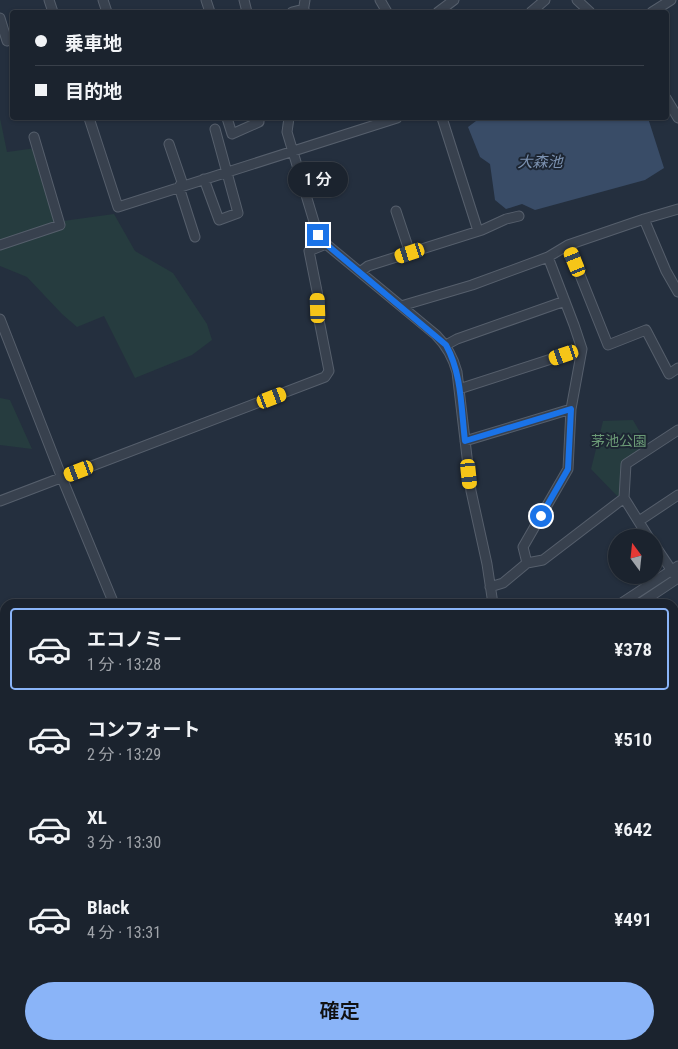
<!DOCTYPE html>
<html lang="ja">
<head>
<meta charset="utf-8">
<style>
	:root { --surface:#1b232e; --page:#242b36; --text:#f1f3f6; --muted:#a0a4aa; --line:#39404a; --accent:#8ab4f8 }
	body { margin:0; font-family:"Roboto Condensed","Noto Sans JP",sans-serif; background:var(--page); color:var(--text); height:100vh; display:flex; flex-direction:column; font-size:19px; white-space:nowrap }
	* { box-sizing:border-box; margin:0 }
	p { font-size:16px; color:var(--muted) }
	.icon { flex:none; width:28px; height:28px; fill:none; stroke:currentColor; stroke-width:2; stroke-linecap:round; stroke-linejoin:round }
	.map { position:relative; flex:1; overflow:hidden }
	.drawer { position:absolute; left:0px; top:599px; width:679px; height:451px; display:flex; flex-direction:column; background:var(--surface); border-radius:15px 15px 0 0; box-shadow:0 1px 4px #0004,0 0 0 1px var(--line) }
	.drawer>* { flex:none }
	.guide { position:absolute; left:10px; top:10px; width:659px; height:110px; border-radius:5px; box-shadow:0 1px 4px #0004,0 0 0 1px var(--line); display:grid; align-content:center; height:110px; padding:0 25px; background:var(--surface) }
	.needle { width:32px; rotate:345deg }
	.tools { position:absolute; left:608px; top:529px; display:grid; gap:10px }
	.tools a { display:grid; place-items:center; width:55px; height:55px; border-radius:50%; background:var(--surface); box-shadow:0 1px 4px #0004,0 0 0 1px var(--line); font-size:25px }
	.end { position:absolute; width:22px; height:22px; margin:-11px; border:6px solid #1a73e8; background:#fff; box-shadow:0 0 0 2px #fff }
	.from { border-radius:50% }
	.bubble { position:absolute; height:35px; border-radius:18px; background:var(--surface); box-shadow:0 1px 4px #0004,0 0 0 1px var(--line); font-size:16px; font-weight:600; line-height:35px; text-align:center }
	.car { position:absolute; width:15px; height:30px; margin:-15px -8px; border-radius:6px; box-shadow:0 0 4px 1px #0007; background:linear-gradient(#f5c518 24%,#345 0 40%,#f5c518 0 76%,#345 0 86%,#f5c518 0) }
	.guide b { display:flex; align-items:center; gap:18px; height:48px; font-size:19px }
	.guide b+b { border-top:1px solid var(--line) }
	.guide i { width:12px; height:12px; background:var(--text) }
	ul { padding:9px 0 0; list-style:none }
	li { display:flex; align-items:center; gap:15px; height:82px; margin:0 10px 8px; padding:0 15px; border:2px solid transparent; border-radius:5px }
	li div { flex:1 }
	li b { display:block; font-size:19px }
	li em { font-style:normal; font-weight:600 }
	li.active { border-color:var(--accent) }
	li>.icon { width:45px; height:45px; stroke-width:1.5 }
	.action { display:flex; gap:10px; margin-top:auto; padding:10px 25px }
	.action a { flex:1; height:58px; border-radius:30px; background:var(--accent); color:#111; font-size:20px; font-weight:600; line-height:58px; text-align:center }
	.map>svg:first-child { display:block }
	.green { fill:#263c3f }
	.water { fill:#394c67 }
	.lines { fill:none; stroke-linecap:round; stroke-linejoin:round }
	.minor-casing { stroke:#565f6c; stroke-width:11 }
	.minor { stroke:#38414e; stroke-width:9 }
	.rail-casing { stroke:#5a6575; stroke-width:4.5 }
	.rail { stroke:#1d2633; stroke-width:2.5; stroke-dasharray:8; stroke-linecap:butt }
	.route { stroke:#1a73e8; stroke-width:6 }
	.labels { text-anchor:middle; stroke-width:4; stroke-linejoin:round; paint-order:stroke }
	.park-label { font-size:14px; fill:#6b9a76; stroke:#1d2633 }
	.water-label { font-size:15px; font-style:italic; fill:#7c92b1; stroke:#1d2633 }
</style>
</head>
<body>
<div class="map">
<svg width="678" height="1049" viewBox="0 0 678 1049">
	<rect width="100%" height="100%" fill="#242f3e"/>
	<!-- green -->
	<path class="green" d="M 0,118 L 7,152 L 36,148 L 63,221 L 114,214 L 135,251 L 173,273 L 207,324 L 212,340 L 192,355 L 135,378 L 104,316 L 77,327 L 62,314 L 27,277 L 0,266 Z
		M 0,398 L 10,400 L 32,449 L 0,445 Z
		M 633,420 L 648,446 L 623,464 L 619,498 L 591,469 L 603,421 Z
		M 396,1045 L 448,1045 L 441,1049 L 399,1049 Z"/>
	<!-- water -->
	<path class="water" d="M 480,118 L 648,118 L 664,168 L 645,180 L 535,210 L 522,204 L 506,209 L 495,200 L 490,164 L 480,157 L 468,127 Z"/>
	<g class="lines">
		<defs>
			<path id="minor" d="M 49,0 L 53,12
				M 103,0 L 107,12
				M 206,0 L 210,12
				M 244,0 L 247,12
				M 380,0 L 387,12
				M 577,0 L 590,12
				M 292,12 L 304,9
				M 303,12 L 305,0
				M 438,12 L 454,0
				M 531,12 L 545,0
				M 652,12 L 671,0
				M 0,18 L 7,41
				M 666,98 L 678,118
				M 89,118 L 118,207 L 397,118
				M 227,118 L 232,134 L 259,122 L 259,118
				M 289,118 L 287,132 L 318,235 L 326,244 L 436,335 C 447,346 453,357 457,372 L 471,491 L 487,564 L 493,604
				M 442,118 L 478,231
				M 169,144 L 182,182 L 179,187 L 195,237
				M 204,179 L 219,220 L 238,213 L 215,129
				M 396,211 L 410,253
				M 644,219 L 666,271 L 678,292
				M 0,245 L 60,225 L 34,137
				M 568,245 L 608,345 L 646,330 L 669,374 L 678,368
				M 360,272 L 368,266 L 482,230 L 506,219 L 519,216
				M 401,306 L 472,285 L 548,257 L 568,245 L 644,219 L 678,209
				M 0,319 L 62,478 L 114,604
				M 446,345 L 457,339 L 565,301
				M 459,389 L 582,349
				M 465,441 L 571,409
				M 0,501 L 325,377 L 329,371 L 319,320 L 318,296 L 309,251 L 326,244
				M 639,521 L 678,495
				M 649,538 L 624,498 L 626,464 L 678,430
				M 654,544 L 674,574
				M 527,563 L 523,547 L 568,469 L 571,409 L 582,349 L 574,325 L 548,257
				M 490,587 L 503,583 L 527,563 L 543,560 L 624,498
				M 620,604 L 678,566
				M 639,604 L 678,578
				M 0,627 L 5,638
				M 674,652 L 678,649
				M 674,675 L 678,678
				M 674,739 L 678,741
				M 674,767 L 678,764
				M 674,792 L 678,789
				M 0,879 L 5,878
				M 0,926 L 5,925
				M 674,968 L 678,967
				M 674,981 L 678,994
				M 0,1040 L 5,1036
				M 69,1045 L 73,1049
				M 292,1045 L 294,1049
				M 391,1045 L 394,1049
				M 498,1045 L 500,1049
				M 558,1045 L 560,1049
				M 615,1045 L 616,1049
				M 623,1045 L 625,1049
				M 633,1045 L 634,1049
				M 81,1049 L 85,1045
				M 97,1049 L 101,1045
				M 187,1049 L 192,1045
				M 460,1049 L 468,1045"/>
		</defs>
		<!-- minor casing -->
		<use href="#minor" class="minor-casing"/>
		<!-- minor -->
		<use href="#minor" class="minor"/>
		<defs>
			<path id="rail" d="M 674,777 L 678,774
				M 351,1049 L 356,1045"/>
		</defs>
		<!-- rail casing -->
		<use href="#rail" class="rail-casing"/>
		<!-- rail -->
		<use href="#rail" class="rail"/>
	</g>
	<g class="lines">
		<!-- route -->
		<path class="route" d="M 318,235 L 326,244 L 446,345 C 462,374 461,408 465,441 L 571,409 L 568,469 L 541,516"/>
	</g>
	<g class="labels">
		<!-- park labels -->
		<g class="park-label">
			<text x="619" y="446">茅池公園</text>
		</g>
		<!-- water labels -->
		<g class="water-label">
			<text x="540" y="167">大森池</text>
		</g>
	</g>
</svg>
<div class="tools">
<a><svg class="needle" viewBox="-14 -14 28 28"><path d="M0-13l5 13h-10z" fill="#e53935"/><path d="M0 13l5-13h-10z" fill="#a0a4aa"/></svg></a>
</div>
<i class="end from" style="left:541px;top:516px"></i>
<i class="end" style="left:318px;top:235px"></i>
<div class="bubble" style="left:288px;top:162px;width:60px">1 分</div>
<i class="car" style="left:410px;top:253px;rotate:252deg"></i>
<i class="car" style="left:575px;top:262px;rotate:338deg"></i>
<i class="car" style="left:318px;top:308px;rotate:358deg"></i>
<i class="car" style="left:564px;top:355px;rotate:251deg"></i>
<i class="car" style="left:272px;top:398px;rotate:69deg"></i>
<i class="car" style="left:79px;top:471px;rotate:249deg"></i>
<i class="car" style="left:469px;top:474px;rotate:174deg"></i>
<div class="guide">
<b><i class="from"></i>乗車地</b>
<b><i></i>目的地</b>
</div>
<section class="drawer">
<ul>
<li class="active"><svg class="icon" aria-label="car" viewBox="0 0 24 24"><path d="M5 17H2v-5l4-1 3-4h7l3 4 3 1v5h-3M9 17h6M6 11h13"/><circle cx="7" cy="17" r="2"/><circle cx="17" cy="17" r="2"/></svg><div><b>エコノミー</b><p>1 分 · 13:28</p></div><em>¥378</em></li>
<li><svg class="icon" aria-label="car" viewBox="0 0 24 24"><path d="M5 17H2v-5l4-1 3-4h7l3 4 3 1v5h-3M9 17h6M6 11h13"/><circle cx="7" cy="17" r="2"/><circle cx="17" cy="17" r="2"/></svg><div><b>コンフォート</b><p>2 分 · 13:29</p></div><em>¥510</em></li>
<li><svg class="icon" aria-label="car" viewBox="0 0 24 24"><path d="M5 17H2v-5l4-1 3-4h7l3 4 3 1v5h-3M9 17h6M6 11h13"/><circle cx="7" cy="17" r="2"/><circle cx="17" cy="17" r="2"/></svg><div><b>XL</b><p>3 分 · 13:30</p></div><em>¥642</em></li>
<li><svg class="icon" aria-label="car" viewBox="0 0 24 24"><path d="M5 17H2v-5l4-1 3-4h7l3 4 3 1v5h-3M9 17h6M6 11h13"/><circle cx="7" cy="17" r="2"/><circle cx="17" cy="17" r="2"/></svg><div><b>Black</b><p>4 分 · 13:31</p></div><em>¥491</em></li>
</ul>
<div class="action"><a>確定</a></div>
</section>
</div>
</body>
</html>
